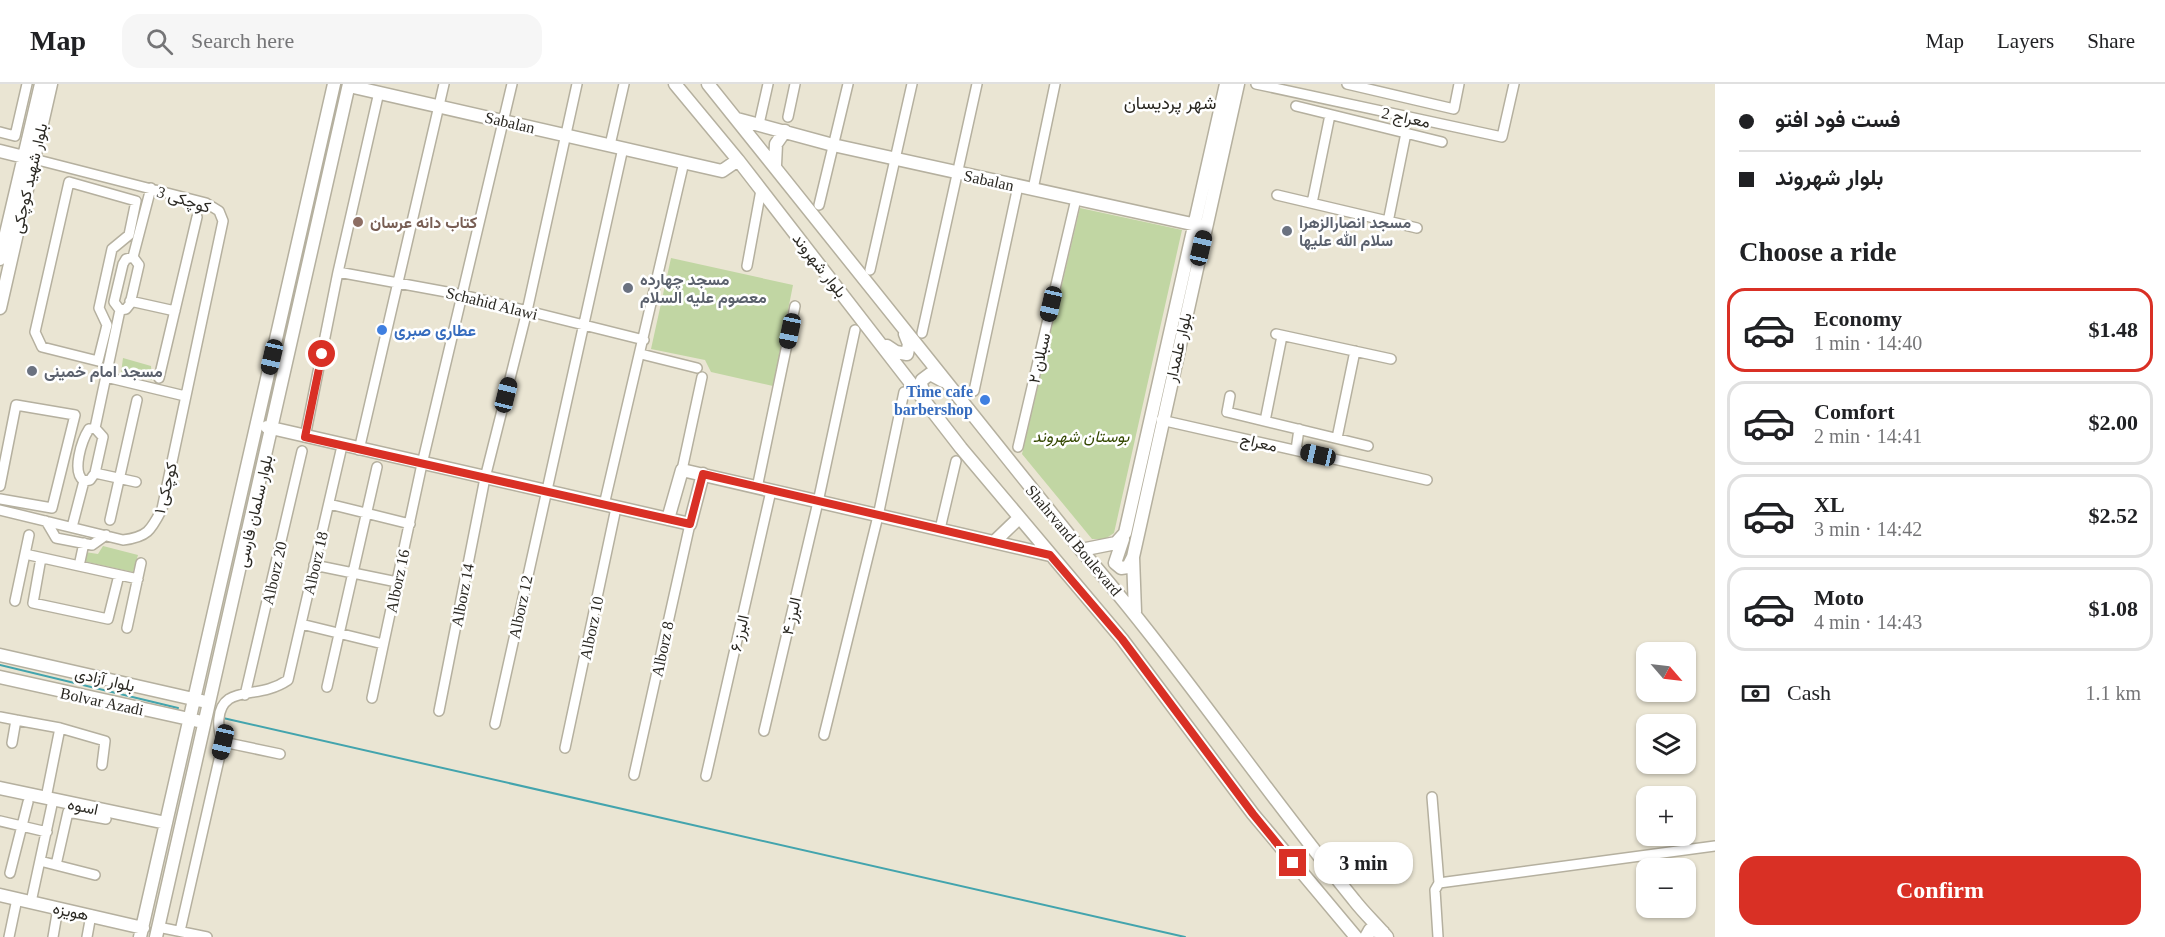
<!DOCTYPE html>
<html lang="en">
<head>
<meta charset="utf-8">
<style>
	:root { --surface:#fff; --page:#f6f6f6; --text:#202124; --muted:#757577; --line:#e0e0e0; --accent:#d93025 }
	body { margin:0; font-family:"Times New Roman",Vazirmatn,serif; background:var(--page); color:var(--text); height:100vh; display:flex; flex-direction:column; font-size:22px; white-space:nowrap }
	* { box-sizing:border-box; margin:0 }
	p { font-size:20px; color:var(--muted) }
	.icon { flex:none; width:33px; height:33px; fill:none; stroke:currentColor; stroke-width:2; stroke-linecap:round; stroke-linejoin:round }
	.map { position:relative; flex:1; overflow:hidden }
	.drawer { display:flex; flex-direction:column; background:var(--surface); width:450px }
	.drawer>* { flex:none }
	.top-card { display:grid; align-content:center; height:132px; padding:0 24px; background:var(--surface) }
	.needle { width:39px; rotate:118deg }
	.fabs { position:absolute; left:1636px; top:558px; display:grid; gap:12px }
	.fabs a { display:grid; place-items:center; width:60px; height:60px; border-radius:12px; background:var(--surface); box-shadow:0 2px 4px #0004; font-size:30px }
	.end { position:absolute; width:27px; height:27px; margin:-14px; border:8px solid #d93025; background:#fff; box-shadow:0 0 0 3px #fff }
	.from { border-radius:50% }
	.bubble { position:absolute; height:42px; border-radius:18px; background:var(--surface); box-shadow:0 2px 4px #0004; font-size:20px; font-weight:700; line-height:42px; text-align:center }
	.car { position:absolute; width:18px; height:36px; margin:-18px -9px; border-radius:8px; box-shadow:0 0 4px 2px #0007; background:linear-gradient(#222 24%,#8ab4d8 0 40%,#222 0 76%,#8ab4d8 0 86%,#222 0) }
	.top-card b { display:flex; align-items:center; gap:21px; height:57px; font-size:22px }
	.top-card b+b { border-top:2px solid var(--line) }
	.top-card i { width:15px; height:15px; background:var(--text) }
	ul { padding:0; list-style:none }
	li { display:flex; align-items:center; gap:18px; height:84px; margin:0 12px 9px; padding:0 12px; border:3px solid var(--line); border-radius:18px }
	li div { flex:1 }
	li b { display:block; font-size:22px }
	li em { font-style:normal; font-weight:700 }
	li.current { border-color:var(--accent) }
	li>.icon { width:54px; height:54px; stroke-width:1.5 }
	h2 { padding:0 24px; font-size:27px; line-height:72px }
	.pay { display:flex; align-items:center; gap:15px; height:66px; padding:0 24px; font-size:22px }
	.pay p { margin-inline-start:auto }
	.button { display:flex; gap:12px; margin-top:auto; padding:12px 24px }
	.button a { flex:1; height:69px; border-radius:18px; background:var(--accent); color:#fff; font-size:24px; font-weight:700; line-height:69px; text-align:center }
	header { display:flex; align-items:center; gap:36px; box-sizing:border-box; height:84px; padding:0 30px; background:var(--surface); border-bottom:2px solid var(--line) }
	header strong { font-size:28px }
	nav { display:flex; gap:33px; margin-inline-start:auto; font-size:21px }
	.search { width:420px; height:54px; background:var(--page); display:flex; align-items:center; gap:15px; box-sizing:border-box; padding:0 21px; border-radius:18px; color:var(--muted); font-size:22px }
	main { display:flex; flex:1; min-height:0 }
	.map>svg:first-child { display:block }
	.green { fill:#c1d6a3 }
	.lines { fill:none; stroke-linecap:round; stroke-linejoin:round }
	.stream { stroke:#43a4ad; stroke-width:2 }
	.street-casing { stroke:#b5b09f; stroke-width:12 }
	.secondary-casing { stroke:#b5b09f; stroke-width:15 }
	.street { stroke:#fff; stroke-width:9 }
	.secondary { stroke:#fff; stroke-width:12 }
	.route { stroke:#d93025; stroke-width:8 }
	.education-dot { fill:#8d6e63; stroke:#fff; stroke-width:2 }
	.worship-dot { fill:#6b7280; stroke:#fff; stroke-width:2 }
	.shop-dot { fill:#3f7fe0; stroke:#fff; stroke-width:2 }
	.labels { text-anchor:middle; stroke-width:5; stroke-linejoin:round; paint-order:stroke }
	.street-label { font-size:16px; fill:#2a2822; stroke:#fff }
	.education-label { font-size:16px; font-weight:bold; fill:#785e54; stroke:#fff; text-anchor:start }
	.worship-label { font-size:16px; font-weight:bold; fill:#5b616d; stroke:#fff; text-anchor:start }
	.shop-label { font-size:16px; font-weight:bold; fill:#366cbe; stroke:#fff; text-anchor:start }
	.park-label { font-size:16px; font-style:italic; fill:#344800; stroke:#fff }
	.neighbourhood-label { font-size:18px; fill:#2a2822; stroke:#fff }
</style>
</head>
<body>
<header>
<strong>Map</strong>
<div class="search"><svg class="icon" aria-label="search" viewBox="0 0 24 24"><circle cx="10" cy="10" r="6"/><path d="M15 15l6 6"/></svg>Search here</div>
<nav><a>Map</a><a>Layers</a><a>Share</a></nav>
</header>
<main>
<div class="map">
<svg width="1715" height="853" viewBox="0 0 1715 853">
	<rect width="100%" height="100%" fill="#eae5d3"/>
	<!-- green -->
	<path class="green" d="M 1080,124 L 1182,146 L 1114,449 L 1105,455 L 1092,455 L 1022,370 Z
		M 671,174 L 793,201 L 773,302 L 711,288 L 705,276 L 651,265 Z
		M 123,274 L 151,282 L 152,296 L 121,289 Z
		M 103,462 L 138,471 L 133,488 L 83,477 L 85,468 L 98,470 Z"/>
	<g class="lines">
		<!-- stream -->
		<path class="stream" d="M 0,581 L 178,624
			M 223,634 L 1185,853"/>
		<defs>
			<path id="street" d="M 1256,0 L 1502,53 L 1514,0
				M 1347,0 L 1454,25 L 1459,0
				M 1296,22 L 1442,58
				M 788,33 L 795,0
				M 759,40 L 768,0
				M 0,48 L 15,52 L 27,0
				M 610,61 L 624,0
				M 69,98 L 136,117 L 129,151 L 112,165 L 99,224 L 107,241 L 98,277 L 42,263 L 35,248 Z
				M 1033,105 L 1055,0
				M 1277,111 L 1417,144
				M 1312,119 L 1330,31
				M 819,121 L 848,0
				M 1388,138 L 1406,49
				M 133,173 L 139,181 L 130,220 L 126,225 L 120,226 L 114,218 L 123,180 L 126,175 Z
				M 133,173 L 151,104
				M 747,182 L 761,106
				M 870,186 L 912,0
				M 338,188 L 463,211 L 644,256
				M 130,217 L 175,227
				M 922,249 L 977,0
				M 1276,250 L 1391,275
				M 641,270 L 697,284
				M 106,293 L 185,312
				M 159,294 L 197,133
				M 974,307 L 1018,102
				M 1230,312 L 1227,328 L 1368,362
				M 1161,336 L 1427,396
				M 1265,337 L 1282,252
				M 95,344 L 103,353 L 95,389 L 90,396 L 84,397 C 71,388 82,356 89,345 Z
				M 95,344 L 120,226
				M 305,353 L 338,188 L 379,8
				M 1337,354 L 1355,267
				M 1018,363 L 1076,115
				M 359,366 L 444,0
				M 1296,366 L 1299,345
				M 682,386 L 702,293
				M 95,389 L 136,398
				M 0,402 L 16,321 L 75,331 L 52,424 L 0,415
				M 757,404 L 795,222
				M 329,420 L 410,440
				M 604,421 L 684,78
				M 0,426 L 123,456 C 148,453 151,446 162,425 L 223,137 L 219,127 L 206,119 L 34,75
				M 110,436 L 137,316
				M 46,437 L 56,454 L 92,461 L 106,451
				M 72,443 L 84,397
				M 940,445 L 956,377
				M 25,470 L 138,495
				M 41,474 L 33,519 L 108,535 L 119,491
				M 314,481 L 397,498
				M 79,482 L 84,459
				M 15,517 L 29,451
				M 301,540 L 383,560
				M 127,544 L 141,479
				M 327,603 L 377,383
				M 245,611 L 302,367
				M 372,614 L 422,380 L 512,0
				M 439,627 L 485,394 L 527,227 L 577,0
				M 0,633 L 16,636
				M 495,640 L 623,64
				M 764,647 L 818,418 L 855,246
				M 824,651 L 878,432 L 904,308
				M 223,658 C 217,645 216,624 229,615 C 243,606 266,611 288,596 L 342,362
				M 12,659 L 16,636 L 60,644
				M 565,664 L 616,424
				M 634,691 L 690,440
				M 706,692 L 771,407
				M 1432,713 L 1439,799 L 1435,806 L 1438,853
				M 46,714 L 60,644 L 105,657 L 102,681
				M 0,737 L 47,748
				M 40,777 L 95,791
				M 56,781 L 68,728 L 106,735
				M 10,789 L 28,718
				M 1439,799 L 1715,762
				M 31,818 L 53,716
				M 158,843 L 207,853
				M 180,847 L 223,658 L 280,670
				M 9,853 L 17,815
				M 53,853 L 58,824
				M 87,853 L 91,831"/>
			<path id="secondary" d="M 675,0 L 738,76 L 961,364 L 1122,555 L 1253,730 L 1356,853
				M 708,0 L 1081,466 C 1178,578 1260,701 1354,816 C 1364,829 1376,840 1387,853
				M 349,2 L 722,87 L 738,76
				M 737,35 L 833,61 L 1201,142
				M 0,67 L 24,73
				M 775,81 L 776,60 L 785,47
				M 0,175 L 41,0
				M 0,224 L 51,0
				M 887,262 L 896,268 L 907,270 L 909,260 L 905,250
				M 925,313 L 921,300 L 922,296 L 930,290 L 943,297
				M 267,343 L 690,440 L 703,390
				M 668,435 L 682,386 L 1050,471
				M 1123,455 L 1115,479 L 1121,484 L 1128,483 L 1133,473
				M 994,458 L 1019,434
				M 1081,466 L 1116,459 L 1125,449 L 1226,0
				M 1135,528 L 1133,473 L 1238,0
				M 0,571 L 202,617
				M 0,593 L 198,637
				M 0,704 L 166,739
				M 0,811 L 143,844
				M 140,853 L 334,0
				M 156,853 L 349,0
				M 1366,853 L 1370,846 L 1383,848"/>
		</defs>
		<!-- street casing -->
		<use href="#street" class="street-casing"/>
		<!-- secondary casing -->
		<use href="#secondary" class="secondary-casing"/>
		<!-- street -->
		<use href="#street" class="street"/>
		<!-- secondary -->
		<use href="#secondary" class="secondary"/>
	</g>
	<g class="lines">
		<!-- route -->
		<path class="route" d="M 322,270 L 305,353 L 690,440 L 703,390 L 1050,471 L 1122,555 L 1253,730 L 1293,779"/>
	</g>
	<!-- markers -->
	<circle class="education-dot" cx="358" cy="138" r="6"/>
	<g class="worship-dot">
		<circle cx="1287" cy="147" r="6"/>
		<circle cx="628" cy="204" r="6"/>
		<circle cx="32" cy="287" r="6"/>
	</g>
	<g class="shop-dot">
		<circle cx="382" cy="246" r="6"/>
		<circle cx="985" cy="316" r="6"/>
	</g>
	<g class="labels">
		<!-- street labels -->
		<g class="street-label">
			<text transform="translate(1406 33) rotate(12)" y="6">معراج 2</text>
			<text transform="translate(510 38) rotate(13)" y="6">Sabalan</text>
			<text transform="translate(29 94) rotate(-77)" y="6">بلوار شهید کوچکی</text>
			<text transform="translate(989 96) rotate(12)" y="6">Sabalan</text>
			<text transform="translate(184 115) rotate(18)" y="6">کوچکی 3</text>
			<text transform="translate(820 181) rotate(52)" y="6">بلوار شهروند</text>
			<text transform="translate(492 219) rotate(14)" y="6">Schahid Alawi</text>
			<text transform="translate(1178 263) rotate(-77)" y="6">بلوار علمدار</text>
			<text transform="translate(1039 274) rotate(-77)" y="6">سبلان ۲</text>
			<text transform="translate(1259 358) rotate(13)" y="6">معراج</text>
			<text transform="translate(165 404) rotate(-76)" y="6">کوچکی ۱</text>
			<text transform="translate(254 427) rotate(-77)" y="6">بلوار سلمان فارسی</text>
			<text transform="translate(1074 456) rotate(50)" y="6">Shahrvand Boulevard</text>
			<text transform="translate(315 479) rotate(-77)" y="6">Alborz 18</text>
			<text transform="translate(274 489) rotate(-77)" y="6">Alborz 20</text>
			<text transform="translate(397 497) rotate(-78)" y="6">Alborz 16</text>
			<text transform="translate(462 511) rotate(-79)" y="6">Alborz 14</text>
			<text transform="translate(520 523) rotate(-78)" y="6">Alborz 12</text>
			<text transform="translate(791 532) rotate(-77)" y="6">البرز ۴</text>
			<text transform="translate(591 544) rotate(-78)" y="6">Alborz 10</text>
			<text transform="translate(739 549) rotate(-77)" y="6">البرز ۶</text>
			<text transform="translate(662 565) rotate(-78)" y="6">Alborz 8</text>
			<text transform="translate(105 595) rotate(13)" y="6">بلوار آزادی</text>
			<text transform="translate(102 617) rotate(12)" y="6">Bolvar Azadi</text>
			<text transform="translate(83 722) rotate(12)" y="6">اسوه</text>
			<text transform="translate(71 827) rotate(12)" y="6">هویزه</text>
		</g>
		<!-- education labels -->
		<g class="education-label">
			<text x="370" y="144">کتاب دانه عرسان</text>
		</g>
		<!-- worship labels -->
		<g class="worship-label">
			<text x="1299" y="144">مسجد انصارالزهرا<tspan x="1299" dy="18">سلام الله علیها</tspan></text>
			<text x="640" y="201">مسجد چهارده<tspan x="640" dy="18">معصوم علیه السلام</tspan></text>
			<text x="44" y="293">مسجد امام خمینی</text>
		</g>
		<!-- shop labels -->
		<g class="shop-label">
			<text x="394" y="252">عطاری صبری</text>
			<text x="973" y="313" text-anchor="end">Time cafe<tspan x="973" dy="18">barbershop</tspan></text>
		</g>
		<!-- park labels -->
		<g class="park-label">
			<text x="1081" y="358">بوستان شهروند</text>
		</g>
		<!-- neighbourhood labels -->
		<g class="neighbourhood-label">
			<text x="1170" y="25">شهر پردیسان</text>
		</g>
	</g>
</svg>
<div class="fabs">
<a><svg class="needle" viewBox="-14 -14 28 28"><path d="M0-13l5 13h-10z" fill="#e53935"/><path d="M0 13l5-13h-10z" fill="#757577"/></svg></a>
<a><svg class="icon" aria-label="layers" viewBox="0 0 24 24"><path d="M12 4l9 5-9 5-9-5zM3 14l9 5 9-5"/></svg></a>
<a>+</a>
<a>−</a>
</div>
<i class="end from" style="left:322px;top:270px"></i>
<i class="end" style="left:1293px;top:779px"></i>
<div class="bubble" style="left:1314px;top:758px;width:99px">3 min</div>
<i class="car" style="left:1201px;top:164px;rotate:13deg"></i>
<i class="car" style="left:1051px;top:220px;rotate:193deg"></i>
<i class="car" style="left:790px;top:247px;rotate:192deg"></i>
<i class="car" style="left:272px;top:273px;rotate:193deg"></i>
<i class="car" style="left:506px;top:311px;rotate:14deg"></i>
<i class="car" style="left:1318px;top:371px;rotate:283deg"></i>
<i class="car" style="left:223px;top:658px;rotate:193deg"></i>
</div>
<section class="drawer">
<div class="top-card">
<b><i class="from"></i>فست فود افتو</b>
<b><i></i>بلوار شهروند</b>
</div>
<h2>Choose a ride</h2>
<ul>
<li class="current"><svg class="icon" aria-label="car" viewBox="0 0 24 24"><path d="M5 17H2v-5l4-1 3-4h7l3 4 3 1v5h-3M9 17h6M6 11h13"/><circle cx="7" cy="17" r="2"/><circle cx="17" cy="17" r="2"/></svg><div><b>Economy</b><p>1 min · 14:40</p></div><em>$1.48</em></li>
<li><svg class="icon" aria-label="car" viewBox="0 0 24 24"><path d="M5 17H2v-5l4-1 3-4h7l3 4 3 1v5h-3M9 17h6M6 11h13"/><circle cx="7" cy="17" r="2"/><circle cx="17" cy="17" r="2"/></svg><div><b>Comfort</b><p>2 min · 14:41</p></div><em>$2.00</em></li>
<li><svg class="icon" aria-label="car" viewBox="0 0 24 24"><path d="M5 17H2v-5l4-1 3-4h7l3 4 3 1v5h-3M9 17h6M6 11h13"/><circle cx="7" cy="17" r="2"/><circle cx="17" cy="17" r="2"/></svg><div><b>XL</b><p>3 min · 14:42</p></div><em>$2.52</em></li>
<li><svg class="icon" aria-label="car" viewBox="0 0 24 24"><path d="M5 17H2v-5l4-1 3-4h7l3 4 3 1v5h-3M9 17h6M6 11h13"/><circle cx="7" cy="17" r="2"/><circle cx="17" cy="17" r="2"/></svg><div><b>Moto</b><p>4 min · 14:43</p></div><em>$1.08</em></li>
</ul>
<div class="pay"><svg class="icon" aria-label="cash" viewBox="0 0 24 24"><path d="M3 7h18v10H3z"/><circle cx="12" cy="12" r="2"/></svg>Cash<p>1.1 km</p></div>
<div class="button"><a>Confirm</a></div>
</section>
</main>
</body>
</html>
